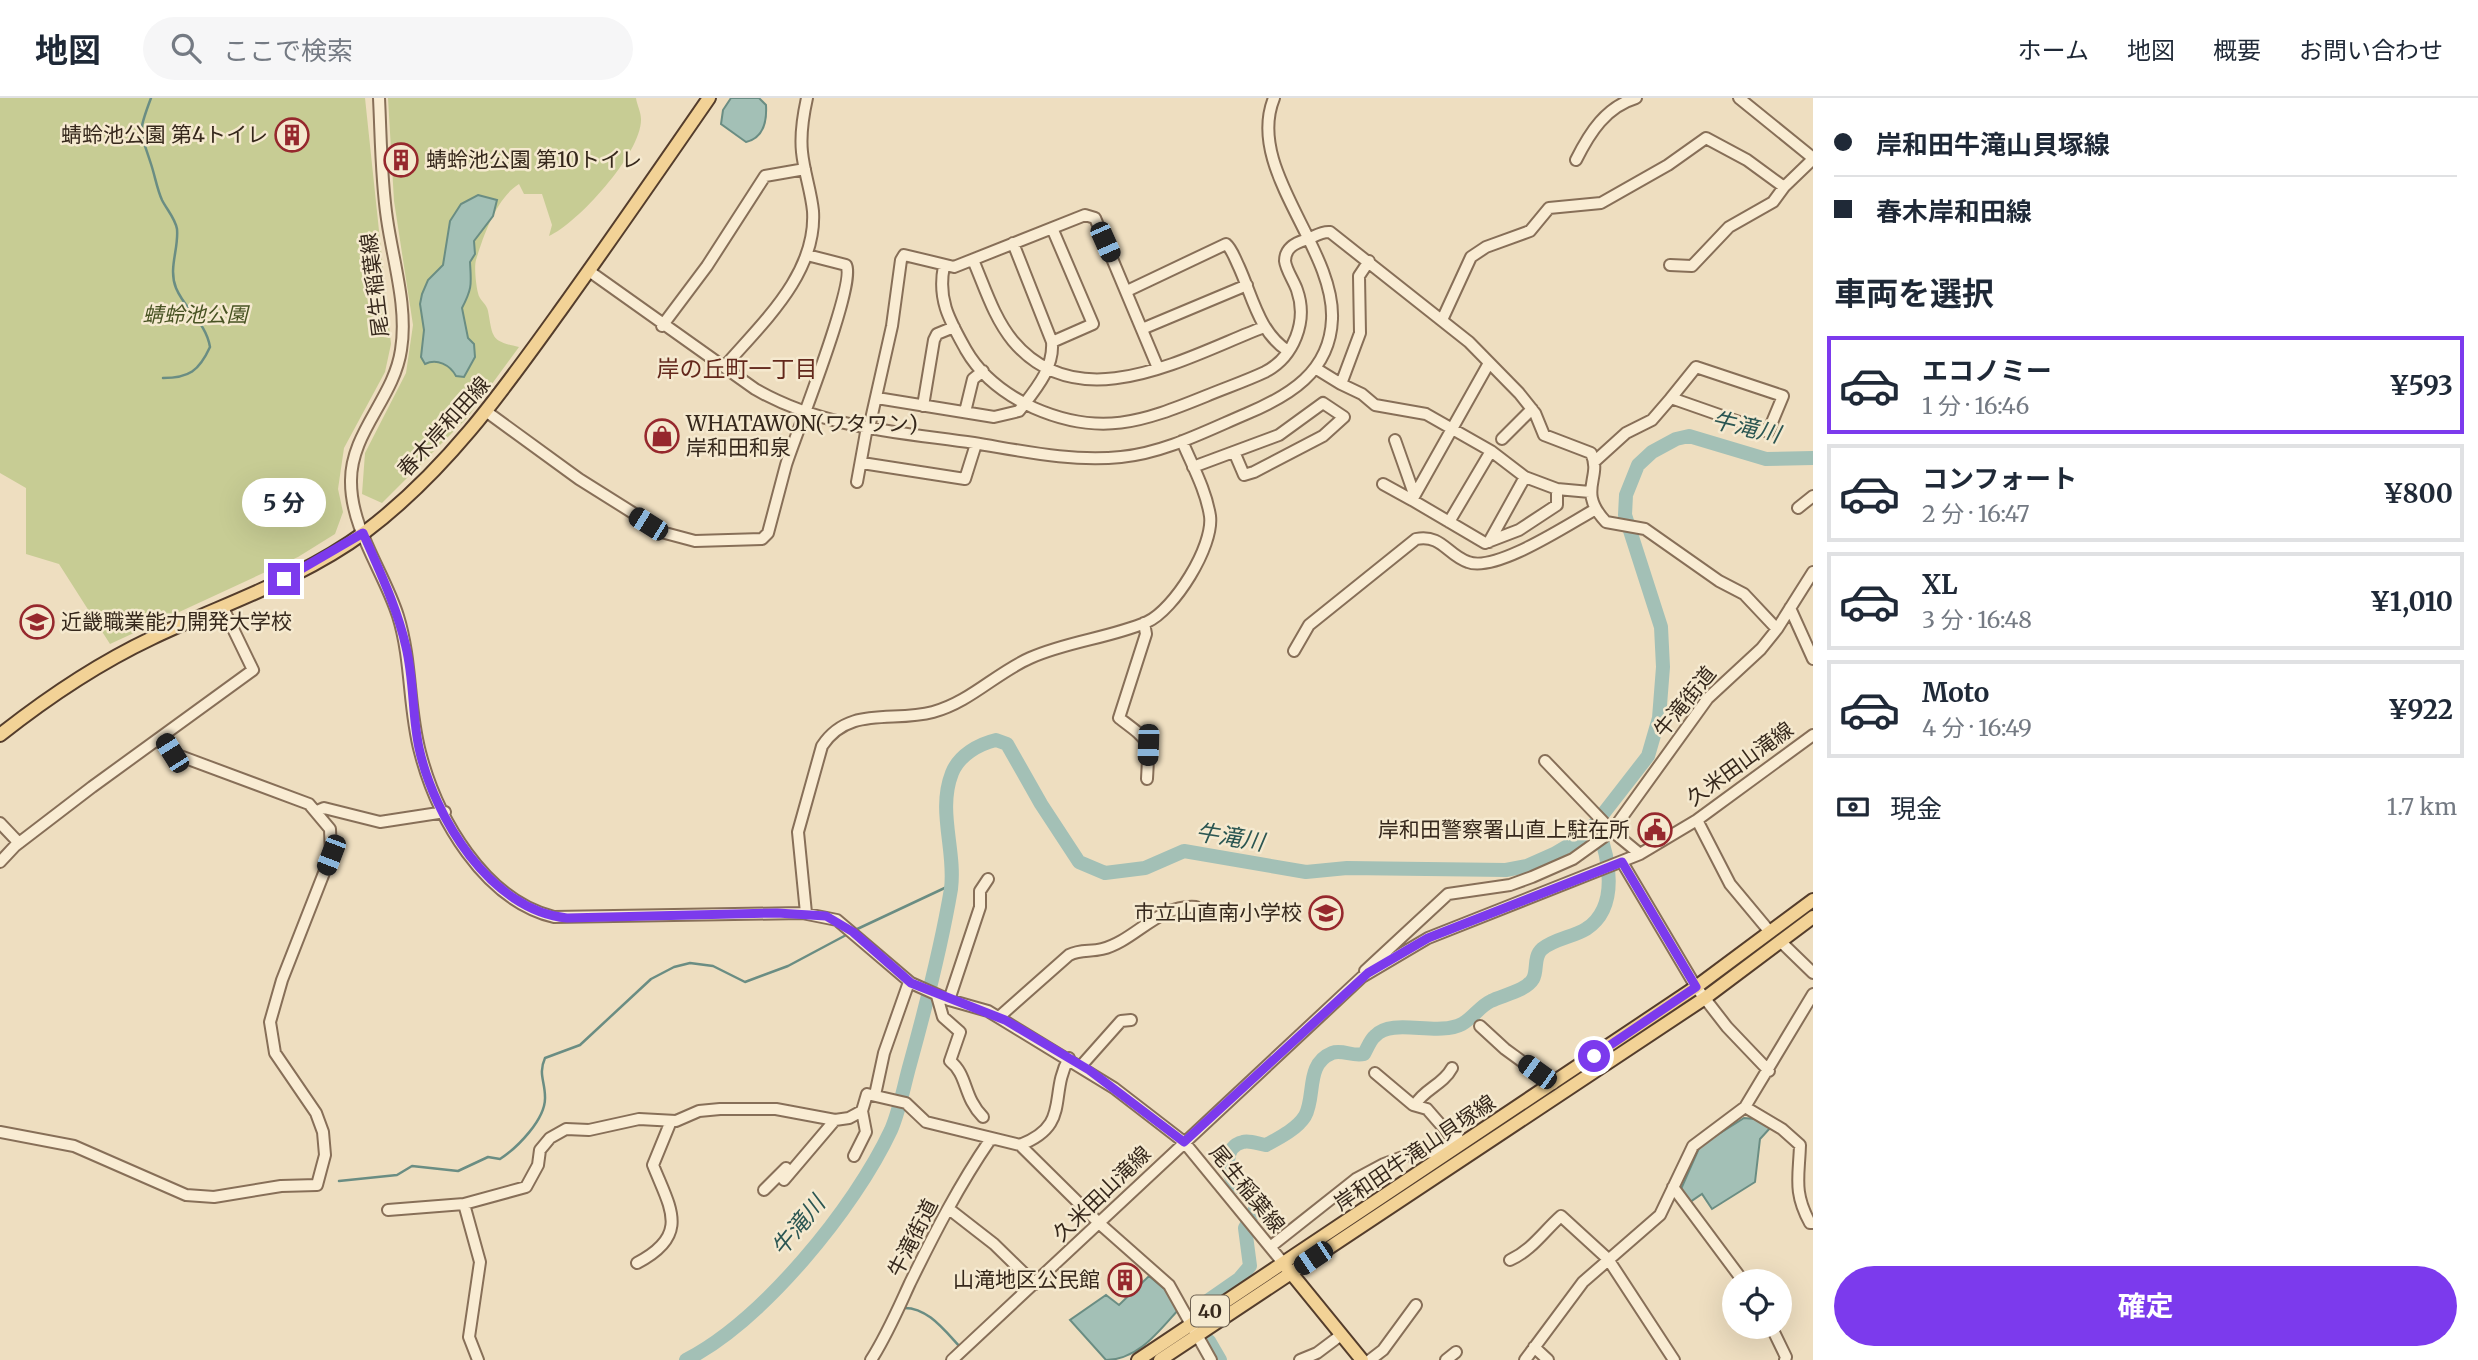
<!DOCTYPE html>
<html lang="ja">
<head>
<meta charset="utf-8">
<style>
	:root { --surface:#fff; --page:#f6f6f7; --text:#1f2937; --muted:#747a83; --line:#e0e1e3; --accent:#7c3aed }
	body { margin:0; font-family:Merriweather,"Noto Sans JP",serif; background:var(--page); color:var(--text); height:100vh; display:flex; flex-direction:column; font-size:26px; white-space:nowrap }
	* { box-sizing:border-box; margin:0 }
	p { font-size:23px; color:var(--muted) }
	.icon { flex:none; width:38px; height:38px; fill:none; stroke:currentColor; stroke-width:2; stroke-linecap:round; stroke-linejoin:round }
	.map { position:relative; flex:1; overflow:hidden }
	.sheet { display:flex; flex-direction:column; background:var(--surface); width:665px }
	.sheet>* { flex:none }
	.hud { display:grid; align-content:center; height:154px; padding:0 21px; background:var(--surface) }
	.tools { position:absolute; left:1722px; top:1171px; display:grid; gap:14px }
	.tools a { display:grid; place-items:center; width:70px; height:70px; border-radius:50%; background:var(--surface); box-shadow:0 7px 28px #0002; font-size:35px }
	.end { position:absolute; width:32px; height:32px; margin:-16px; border:9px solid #7c3aed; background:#fff; box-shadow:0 0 0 4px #fff }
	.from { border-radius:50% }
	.bubble { position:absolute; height:49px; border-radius:24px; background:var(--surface); box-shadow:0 7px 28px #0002; font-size:23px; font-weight:700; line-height:49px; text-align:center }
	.car { position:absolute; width:21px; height:42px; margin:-21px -10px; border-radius:9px; box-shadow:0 0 5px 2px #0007; background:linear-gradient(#222 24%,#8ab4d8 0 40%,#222 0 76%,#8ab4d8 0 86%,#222 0) }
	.hud b { display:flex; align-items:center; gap:24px; height:66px; font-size:26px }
	.hud b+b { border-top:2px solid var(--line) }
	.hud i { width:18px; height:18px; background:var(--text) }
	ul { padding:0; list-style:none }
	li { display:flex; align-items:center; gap:21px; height:98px; margin:0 14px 10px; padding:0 7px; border:4px solid var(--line); border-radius:0px }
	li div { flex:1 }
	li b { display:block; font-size:26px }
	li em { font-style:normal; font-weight:700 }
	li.on { border-color:var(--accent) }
	li>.icon { width:63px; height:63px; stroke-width:1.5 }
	h2 { padding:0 21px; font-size:32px; line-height:84px }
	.pay { display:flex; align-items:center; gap:18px; height:77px; padding:0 21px; font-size:26px }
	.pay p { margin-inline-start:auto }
	.button { display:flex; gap:14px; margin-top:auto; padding:14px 21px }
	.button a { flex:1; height:80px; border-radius:42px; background:var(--accent); color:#fff; font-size:28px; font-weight:700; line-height:80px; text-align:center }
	header { display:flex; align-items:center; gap:42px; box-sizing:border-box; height:98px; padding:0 35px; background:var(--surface); border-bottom:2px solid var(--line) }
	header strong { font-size:33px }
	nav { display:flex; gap:38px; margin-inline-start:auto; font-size:24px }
	.search { width:490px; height:63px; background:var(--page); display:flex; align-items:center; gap:18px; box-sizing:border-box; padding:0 24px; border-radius:38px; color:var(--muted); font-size:26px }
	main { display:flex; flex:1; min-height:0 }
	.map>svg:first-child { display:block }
	.green { fill:#c7cc94 }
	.water { fill:#a3c0b6; stroke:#6a8d83; stroke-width:2 }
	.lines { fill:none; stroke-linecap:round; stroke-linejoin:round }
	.stream { stroke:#6a8d83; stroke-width:2.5 }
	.river { stroke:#a3c0b6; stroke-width:14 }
	.minor-casing { stroke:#876f58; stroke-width:14 }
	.major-casing { stroke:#543d2c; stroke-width:16 }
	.minor { stroke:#f9ecd3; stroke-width:10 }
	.major { stroke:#f2d296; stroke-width:12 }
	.route { stroke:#7c3aed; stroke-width:9 }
	.labels { text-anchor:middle; stroke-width:5; stroke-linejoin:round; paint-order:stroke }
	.shield { fill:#f5e9cf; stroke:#6f6252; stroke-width:2 }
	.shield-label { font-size:19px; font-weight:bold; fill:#36281c }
	.poi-label { font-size:21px; fill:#36281c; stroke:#f5e9cf; text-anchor:end }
	.street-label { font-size:21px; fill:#36281c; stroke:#f5e9cf }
	.park-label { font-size:21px; font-style:italic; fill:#485323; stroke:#f5e9cf }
	.neighbourhood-label { font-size:23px; fill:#63281c; stroke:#f5e9cf }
	.water-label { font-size:23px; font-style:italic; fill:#2b5652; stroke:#f5e9cf }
</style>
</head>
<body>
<header>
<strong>地図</strong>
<div class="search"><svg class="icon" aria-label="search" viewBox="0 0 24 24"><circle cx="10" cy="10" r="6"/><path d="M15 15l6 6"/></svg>ここで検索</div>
<nav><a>ホーム</a><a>地図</a><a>概要</a><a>お問い合わせ</a></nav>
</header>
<main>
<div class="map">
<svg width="1813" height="1262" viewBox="0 0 1813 1262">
	<rect width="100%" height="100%" fill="#eedec0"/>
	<!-- green -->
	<path class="green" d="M 0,0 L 365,0 L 391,246 L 385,274 L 344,350 L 338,391 L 343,414 L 335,436 L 298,459 L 110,546 L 59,466 L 26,456 L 26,390 L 0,375 Z
		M 388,0 L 636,0 C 637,7 641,14 641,21 C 642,55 577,126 549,138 L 552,127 L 542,96 L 524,96 L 519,86 C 496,100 483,139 476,162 C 474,169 476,187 478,195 C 479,202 487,206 488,213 C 493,239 490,243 519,249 L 467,320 L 382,405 L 362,396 L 365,355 L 406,275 L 413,227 L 394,103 Z"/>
	<!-- water -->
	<path class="water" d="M 731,0 L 759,0 L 766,7 C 767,24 763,40 746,44 L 721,26 L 723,12 Z
		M 478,97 L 497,102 L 493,118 L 474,143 L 475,156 L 470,164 C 471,185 473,189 462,210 L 468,240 L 474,246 L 475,259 L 464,279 L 456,278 C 450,267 437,260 425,266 L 421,259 L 424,232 L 420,206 L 422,196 L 428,182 L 443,167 L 450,123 L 461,106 Z
		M 1744,1020 L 1755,1021 L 1771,1029 L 1760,1041 L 1755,1084 L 1712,1111 L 1702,1096 L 1690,1104 L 1681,1091 L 1700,1048 Z
		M 1149,1178 L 1168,1194 L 1179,1211 C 1159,1233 1138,1262 1106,1262 L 1070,1222 L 1106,1197 L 1119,1207 Z"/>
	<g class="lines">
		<!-- stream -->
		<path class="stream" d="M 151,0 C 137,37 140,31 151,66 C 155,78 157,91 162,102 C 167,112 175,120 177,131 C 179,151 168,170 176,190 C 185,212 206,224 210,249 C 199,273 189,280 163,280
			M 853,833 L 951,787
			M 339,1083 L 397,1077 L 412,1068 L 458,1073 L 488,1059 L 500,1061 C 517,1050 546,1021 545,999 C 545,983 538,976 545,960 L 580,947 L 651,881 L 674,869 L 690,865 L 713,868 L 745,884 L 788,868 L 848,836
			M 902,1210 C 927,1208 945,1233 961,1250"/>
		<!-- river -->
		<path class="river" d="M 1203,1206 L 1239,1181 L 1250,1168 L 1245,1130 L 1255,1112 L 1255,1101 C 1249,1095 1242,1092 1237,1087 C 1225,1076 1223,1048 1243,1044 C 1249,1042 1259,1046 1266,1047 C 1279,1040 1297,1031 1305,1018 C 1316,998 1305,966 1332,955 C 1342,951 1353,959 1364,956 C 1367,951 1370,942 1375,938 C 1392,919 1437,939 1462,926 C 1473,920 1480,908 1491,903 C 1503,897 1526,893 1533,881 C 1538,872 1533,859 1542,851 C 1554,841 1573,839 1586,831 C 1620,809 1609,759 1597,728
			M 1209,1243 L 1220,1262
			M 686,1262 C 763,1222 854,1111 891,1032 C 900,1011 904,987 910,966 C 926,908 941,850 951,791 C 956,752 937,713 952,675 C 959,657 979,646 996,642 L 1007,646 L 1041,706 L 1079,764 L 1105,775 L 1145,770 L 1184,753 L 1306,774 L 1347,770 L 1506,772 L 1527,768 L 1554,756 L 1576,743 L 1596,725 L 1648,658 L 1659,620 L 1663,569 L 1661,529 L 1625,417 L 1626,397 L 1638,367 L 1652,354 L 1676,341 L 1689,338 L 1766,361 L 1813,360"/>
		<defs>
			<path id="minor" d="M 379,0 C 381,41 381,81 387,121 C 393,163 408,210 401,252 C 394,300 350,335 351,384 C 351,431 384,474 398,518 C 412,563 408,609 420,654 C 437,720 484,802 554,819 L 802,815 L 837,822 L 911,885 L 949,902 L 988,913 L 1114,990 L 1184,1044 L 1284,1166
				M 1739,0 L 1813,60
				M 1576,62 C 1590,34 1606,9 1636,0
				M 1052,130 L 1093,226 L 1052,244
				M 973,162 C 985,190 994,220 1013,243 C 1080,323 1188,258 1264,229
				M 1670,167 L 1692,168 L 1729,129 L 1773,104 L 1784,89
				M 944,168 C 937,202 950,223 966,252 C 981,278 1006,297 1034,310 C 1100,339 1142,324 1206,298 C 1225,290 1246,283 1265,274 C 1294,259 1308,223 1297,192 C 1294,183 1286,172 1285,163 C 1285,150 1295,145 1305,142 C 1314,139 1321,133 1330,134 L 1469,244 L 1519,295 L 1535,315 L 1544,337 L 1591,355 C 1603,380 1576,392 1606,424 L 1645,431 L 1719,483 L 1744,496 L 1777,531
				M 589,173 L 755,291 C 822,330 899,334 974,345 C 1023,353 1071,364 1121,359 C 1164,355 1206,333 1246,316 C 1289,298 1330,274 1332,221 C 1335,149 1245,71 1274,0
				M 1127,193 L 1226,146 C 1232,151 1235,161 1239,169 C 1253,200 1259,234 1288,253
				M 1442,222 L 1471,159 L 1486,149 L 1530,133 L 1549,110 L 1601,105 L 1668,67 L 1706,40 L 1747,62 L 1784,89 L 1813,61
				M 662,228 L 707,168 L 765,78 L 805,71
				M 1142,231 L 1247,187
				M 724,269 C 762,225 817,176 813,113 C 811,93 804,74 802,54 C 800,35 803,18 807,0
				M 1696,269 L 1783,298 L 1768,334 L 1671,300 Z
				M 1315,270 L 1341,286 L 1360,235 L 1359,178 L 1369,163
				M 1341,286 L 1362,296 L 1375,307 L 1426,316 L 1491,353 L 1525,379 L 1557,391 L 1590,394
				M 877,300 L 994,319 L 1019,313 C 1035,292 1054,271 1052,244 L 1013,145
				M 923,308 L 934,242 L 937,236 L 954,229
				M 487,314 L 579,381 L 665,435 L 695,443 L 762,441 L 768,435 C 774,413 780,390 786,367 C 795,338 857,185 846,167 L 807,157
				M 965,314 L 973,281 L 983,273
				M 869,330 L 892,228 L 901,162 L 904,157 L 954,169 L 1085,117 L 1095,120 L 1158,270
				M 1502,341 L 1532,311
				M 1395,342 L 1413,393 L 1412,402 L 1485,445 L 1519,432 L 1557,407 L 1557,391
				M 1594,364 L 1626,335 L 1652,322 L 1671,300
				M 862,365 L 965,381 L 976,346
				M 1193,369 L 1279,337 L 1323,305 L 1344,319 L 1323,338 L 1254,374 L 1244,377 L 1235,356
				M 857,384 L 867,329
				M 1383,386 L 1412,402 L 1489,265
				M 1798,410 L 1813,398
				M 1449,424 L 1491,353
				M 1489,444 L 1525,379
				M 1790,510 L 1813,561
				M 1144,525 L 1146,536 L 1119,620 C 1151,644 1149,641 1147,681
				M 1294,553 L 1309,527 L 1416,441 C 1442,436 1447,457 1468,464 C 1496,475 1570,425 1596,411
				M 317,713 L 324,710 L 380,724 L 445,714
				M 1697,722 L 1730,786 L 1770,834
				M 0,725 L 19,745
				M 1640,756 L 1612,733 L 1708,600 L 1761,551 L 1777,531 L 1813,474
				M 0,764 L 15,748 L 92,689 L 253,572 L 223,510
				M 1622,764 L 1696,889 L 1727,929 L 1769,973
				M 806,815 L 798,734 L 822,648 C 849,607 893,625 933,614 C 970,604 996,575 1030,560 C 1068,543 1110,540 1147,524 C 1174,512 1214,448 1210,418 C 1206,392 1192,367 1182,343
				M 1780,843 L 1813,875
				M 1365,873 L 1448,796 L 1510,787 L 1532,779 L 1573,761 L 1612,733 L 1545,663
				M 937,898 L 943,919 L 960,934 L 950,963 C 968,977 963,999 983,1019
				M 949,902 L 980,809 L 980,793 L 988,781
				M 999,919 L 1069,857 C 1080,851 1090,854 1102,851 C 1135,843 1158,806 1196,809
				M 1480,928 L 1505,951 L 1553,986
				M 1081,968 L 1121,923 L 1131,922
				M 1375,975 L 1413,1007 L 1427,1011 L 1454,1042 L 1458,1040
				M 875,997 L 884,955 L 909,884
				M 1415,1007 C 1424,991 1443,987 1452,970
				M 1745,1009 L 1782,1031 L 1800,1047 C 1799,1079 1793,1094 1810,1125 L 1813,1125
				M 0,1034 L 74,1048 L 186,1097 L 214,1099 L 281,1088 L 317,1087 L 325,1057 L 323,1034 L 316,1015 L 275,955 L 270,924 L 282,882 L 331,757 L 330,731 L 309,706 L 172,655 L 161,639
				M 1020,1047 L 1100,1126 L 1169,1187 L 1211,1262
				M 854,1058 L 866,1034 L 862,1013
				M 784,1082 L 835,1022
				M 1673,1089 L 1743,1183
				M 764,1092 L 786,1070
				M 464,1106 L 480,1164 L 469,1239 L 478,1262
				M 949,1111 L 994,1146 L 1035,1186
				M 388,1112 L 464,1106 L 526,1089 L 538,1067 L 540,1052 L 550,1040 L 566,1031 L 589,1032 L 639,1021 L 676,1023 L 699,1013 L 720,1011 L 776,1011 L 835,1022 L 849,1020 L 862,1013 L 867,996 L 906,1005 L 926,1024 L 1020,1047 C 1072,1027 1048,997 1069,960
				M 1270,1149 L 1356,1081 L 1384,1066 L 1408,1057 L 1434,1054 L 1454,1042
				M 1510,1162 C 1532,1152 1543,1134 1561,1118 L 1608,1161 L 1674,1262
				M 637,1165 C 691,1137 670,1110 653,1067 L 671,1023
				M 1771,1228 L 1786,1259 L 1785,1262
				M 1534,1249 L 1548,1262
				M 871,1262 C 887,1237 898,1211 910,1185 C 934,1136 959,1087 990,1042 L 995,1041
				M 952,1262 L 1362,879 L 1428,840 L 1640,756 L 1697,722 L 1813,637
				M 1300,1262 L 1317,1255 L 1341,1237
				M 1370,1262 L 1383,1252 L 1416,1207
				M 1446,1262 L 1456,1254
				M 1525,1262 L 1583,1184 L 1660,1117 L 1693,1048 L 1745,1009 L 1813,896"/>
			<path id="major" d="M 0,637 C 48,599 97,566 152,540 C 223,506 300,482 365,434 C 446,373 502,294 560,213 C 611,142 660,71 709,0
				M 1287,1170 L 1362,1262
				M 1138,1262 L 1696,889 L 1813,802
				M 1160,1262 L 1705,900 L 1813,819"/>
		</defs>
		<!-- minor casing -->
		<use href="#minor" class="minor-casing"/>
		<!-- major casing -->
		<use href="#major" class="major-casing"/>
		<!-- minor -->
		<use href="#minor" class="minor"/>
		<!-- major -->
		<use href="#major" class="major"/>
	</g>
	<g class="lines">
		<!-- route -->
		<path class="route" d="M 284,481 L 363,435 C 379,472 397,509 406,549 C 414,582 412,617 419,650 C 434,719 491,813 567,820 L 777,815 L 826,818 L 853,834 L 911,885 L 1005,922 L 1089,972 L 1184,1044 L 1368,875 L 1428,840 L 1622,764 L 1696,889 L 1594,958"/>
	</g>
	<!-- icons -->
	<defs>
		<symbol id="building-ring" viewBox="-11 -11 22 22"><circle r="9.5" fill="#f5e9cf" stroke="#96282d" stroke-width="1.5"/><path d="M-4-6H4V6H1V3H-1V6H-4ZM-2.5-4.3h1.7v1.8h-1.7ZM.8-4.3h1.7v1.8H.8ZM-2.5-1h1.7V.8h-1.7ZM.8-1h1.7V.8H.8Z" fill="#96282d"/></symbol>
		<symbol id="shop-ring" viewBox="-11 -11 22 22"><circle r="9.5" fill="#f5e9cf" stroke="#96282d" stroke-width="1.5"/><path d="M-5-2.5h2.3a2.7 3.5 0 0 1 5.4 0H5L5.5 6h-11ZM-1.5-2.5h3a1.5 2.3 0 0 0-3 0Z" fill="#96282d"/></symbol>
		<symbol id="university-ring" viewBox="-11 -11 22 22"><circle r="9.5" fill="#f5e9cf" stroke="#96282d" stroke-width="1.5"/><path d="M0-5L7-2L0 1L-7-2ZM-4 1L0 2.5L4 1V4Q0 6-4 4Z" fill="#96282d"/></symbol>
		<symbol id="civic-ring" viewBox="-11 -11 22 22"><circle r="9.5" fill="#f5e9cf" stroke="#96282d" stroke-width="1.5"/><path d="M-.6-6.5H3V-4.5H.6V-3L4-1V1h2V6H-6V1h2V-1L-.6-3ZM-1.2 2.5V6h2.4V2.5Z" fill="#96282d"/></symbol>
		<symbol id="school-ring" viewBox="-11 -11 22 22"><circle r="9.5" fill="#f5e9cf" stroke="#96282d" stroke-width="1.5"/><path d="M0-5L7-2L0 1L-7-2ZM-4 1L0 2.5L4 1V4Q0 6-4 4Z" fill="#96282d"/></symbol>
	</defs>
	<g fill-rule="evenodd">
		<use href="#building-ring" x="273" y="18" width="38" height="38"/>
		<use href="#building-ring" x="382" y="43" width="38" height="38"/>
		<use href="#shop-ring" x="643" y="319" width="38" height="38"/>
		<use href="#university-ring" x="18" y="505" width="38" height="38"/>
		<use href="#civic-ring" x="1636" y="713" width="38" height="38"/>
		<use href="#school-ring" x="1307" y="796" width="38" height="38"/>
		<use href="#building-ring" x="1106" y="1163" width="38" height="38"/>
	</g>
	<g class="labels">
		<!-- shield labels -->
		<rect class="shield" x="1191" y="1197.5" width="38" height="31" rx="5"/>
		<g class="shield-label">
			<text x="1210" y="1220">40</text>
		</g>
		<!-- poi labels -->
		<g class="poi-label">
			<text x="268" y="44">蜻蛉池公園 第4トイレ</text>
			<text x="426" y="69" text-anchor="start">蜻蛉池公園 第10トイレ</text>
			<text x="686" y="333" text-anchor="start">WHATAWON(ワタワン)<tspan x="686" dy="24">岸和田和泉</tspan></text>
			<text x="61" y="531" text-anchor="start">近畿職業能力開発大学校</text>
			<text x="1630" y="739">岸和田警察署山直上駐在所</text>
			<text x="1302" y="822">市立山直南小学校</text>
			<text x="1100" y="1189">山滝地区公民館</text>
		</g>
		<!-- street labels -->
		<g class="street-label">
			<text transform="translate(375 187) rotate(-97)" y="7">尾生稲葉線</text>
			<text transform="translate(444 329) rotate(-48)" y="7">春木岸和田線</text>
			<text transform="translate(1685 604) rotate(-51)" y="7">牛滝街道</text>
			<text transform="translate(1740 666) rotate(-36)" y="7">久米田山滝線</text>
			<text transform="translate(1415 1055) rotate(-34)" y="7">岸和田牛滝山貝塚線</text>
			<text transform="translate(1247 1091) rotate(51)" y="7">尾生稲葉線</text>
			<text transform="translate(1102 1096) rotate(-44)" y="7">久米田山滝線</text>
			<text transform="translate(913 1140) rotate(-63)" y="7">牛滝街道</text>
		</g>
		<!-- park labels -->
		<g class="park-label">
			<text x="195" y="224">蜻蛉池公園</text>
		</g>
		<!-- neighbourhood labels -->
		<g class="neighbourhood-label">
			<text x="737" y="279">岸の丘町一丁目</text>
		</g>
		<!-- water labels -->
		<g class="water-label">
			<text transform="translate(1746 329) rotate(13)" y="8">牛滝川</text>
			<text transform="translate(1230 739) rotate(9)" y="8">牛滝川</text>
			<text transform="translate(798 1128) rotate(-51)" y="8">牛滝川</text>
		</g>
	</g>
</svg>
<div class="tools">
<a><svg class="icon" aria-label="locate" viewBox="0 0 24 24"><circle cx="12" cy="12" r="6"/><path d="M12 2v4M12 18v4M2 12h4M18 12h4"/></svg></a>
</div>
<i class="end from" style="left:1594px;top:958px"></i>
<i class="end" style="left:284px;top:481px"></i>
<div class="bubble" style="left:242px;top:380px;width:84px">5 分</div>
<i class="car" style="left:1105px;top:144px;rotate:156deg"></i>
<i class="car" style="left:648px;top:426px;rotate:302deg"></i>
<i class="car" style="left:1148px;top:647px;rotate:182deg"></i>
<i class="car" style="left:172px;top:655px;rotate:328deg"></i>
<i class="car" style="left:331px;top:757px;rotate:201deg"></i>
<i class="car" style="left:1537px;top:974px;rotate:306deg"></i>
<i class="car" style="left:1313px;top:1160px;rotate:236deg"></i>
</div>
<section class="sheet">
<div class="hud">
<b><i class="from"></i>岸和田牛滝山貝塚線</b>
<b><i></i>春木岸和田線</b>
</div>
<h2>車両を選択</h2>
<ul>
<li class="on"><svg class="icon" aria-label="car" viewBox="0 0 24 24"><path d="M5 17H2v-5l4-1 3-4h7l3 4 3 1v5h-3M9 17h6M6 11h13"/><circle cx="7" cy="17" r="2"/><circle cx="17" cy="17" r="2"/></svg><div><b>エコノミー</b><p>1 分 · 16:46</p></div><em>¥593</em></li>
<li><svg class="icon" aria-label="car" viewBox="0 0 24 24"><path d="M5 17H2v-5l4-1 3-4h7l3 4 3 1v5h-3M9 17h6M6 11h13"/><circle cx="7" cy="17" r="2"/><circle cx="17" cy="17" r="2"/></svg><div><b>コンフォート</b><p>2 分 · 16:47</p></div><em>¥800</em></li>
<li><svg class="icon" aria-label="car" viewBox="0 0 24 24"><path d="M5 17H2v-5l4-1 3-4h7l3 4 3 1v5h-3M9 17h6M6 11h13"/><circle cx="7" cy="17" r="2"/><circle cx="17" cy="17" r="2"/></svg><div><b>XL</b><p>3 分 · 16:48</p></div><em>¥1,010</em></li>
<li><svg class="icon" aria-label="car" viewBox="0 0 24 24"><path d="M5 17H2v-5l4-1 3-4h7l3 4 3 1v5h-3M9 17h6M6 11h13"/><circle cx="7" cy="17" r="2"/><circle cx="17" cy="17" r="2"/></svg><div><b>Moto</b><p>4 分 · 16:49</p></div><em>¥922</em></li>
</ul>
<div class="pay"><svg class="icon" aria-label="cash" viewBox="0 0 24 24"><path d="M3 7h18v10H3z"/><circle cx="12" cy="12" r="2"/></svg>現金<p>1.7 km</p></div>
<div class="button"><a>確定</a></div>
</section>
</main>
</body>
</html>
